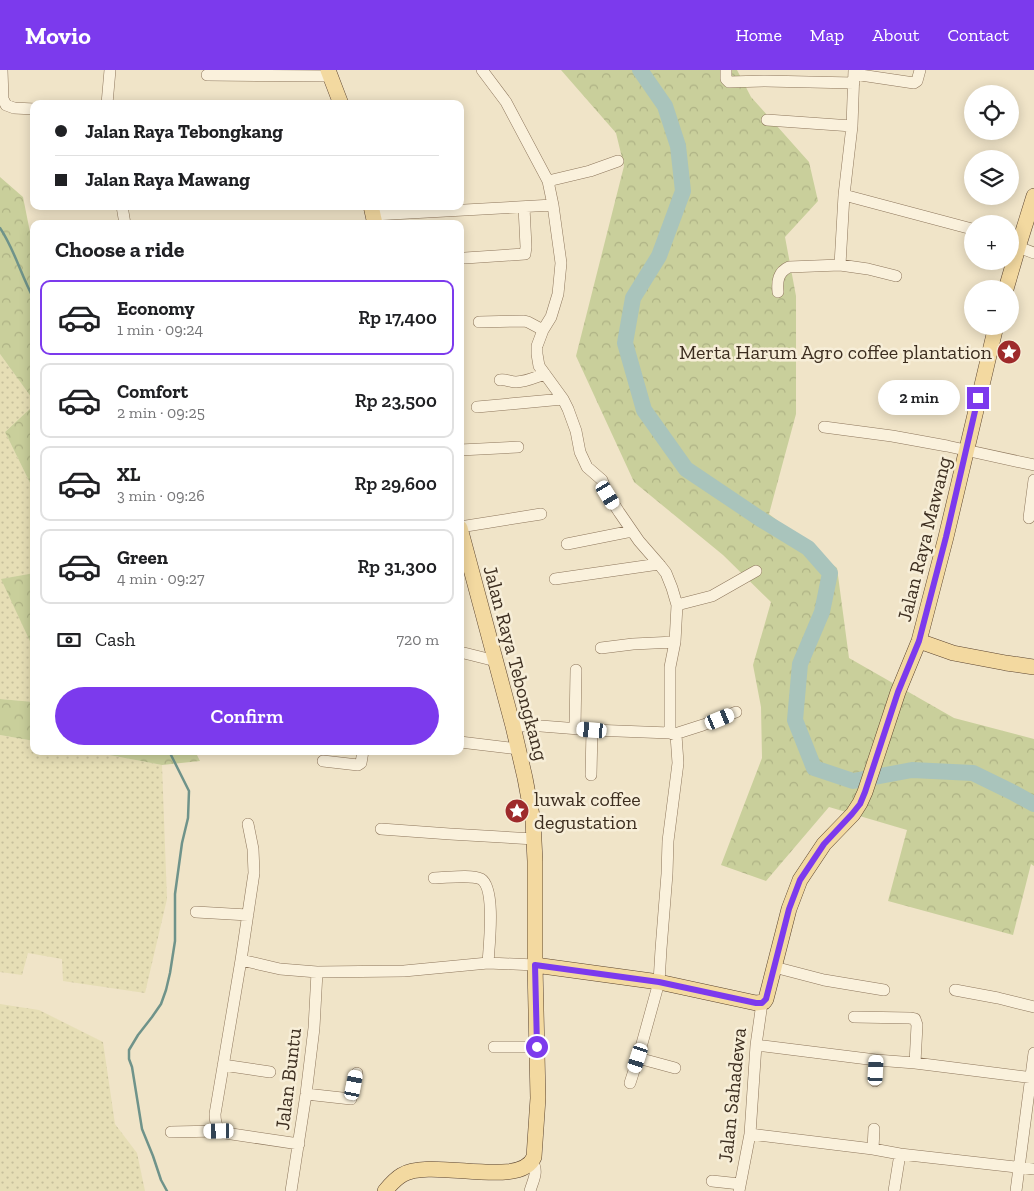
<!DOCTYPE html>
<html lang="en">
<head>
<meta charset="utf-8">
<style>
	:root { --surface:#fff; --page:#f6f6f6; --text:#202124; --muted:#757577; --line:#e0e0e0; --accent:#7c3aed }
	body { margin:0; font-family:"Zilla Slab",serif; background:var(--page); color:var(--text); height:100vh; display:flex; flex-direction:column; font-size:19px; white-space:nowrap }
	* { box-sizing:border-box; margin:0 }
	p { font-size:16px; color:var(--muted) }
	.icon { flex:none; width:28px; height:28px; fill:none; stroke:currentColor; stroke-width:2; stroke-linecap:round; stroke-linejoin:round }
	.map { position:relative; flex:1; overflow:hidden }
	.side { position:absolute; left:30px; top:150px; width:434px; height:535px; display:flex; flex-direction:column; background:var(--surface); border-radius:10px; box-shadow:0 2px 12px #0003 }
	.side>* { flex:none }
	.top-card { position:absolute; left:30px; top:30px; width:434px; height:110px; border-radius:10px; box-shadow:0 2px 12px #0003; display:grid; align-content:center; height:110px; padding:0 25px; background:var(--surface) }
	.fabs { position:absolute; left:964px; top:15px; display:grid; gap:10px }
	.fabs a { display:grid; place-items:center; width:55px; height:55px; border-radius:50%; background:var(--surface); box-shadow:0 2px 12px #0003; font-size:25px }
	.end { position:absolute; width:22px; height:22px; margin:-11px; border:6px solid #7c3aed; background:#fff; box-shadow:0 0 0 2px #fff }
	.from { border-radius:50% }
	.bubble { position:absolute; height:35px; border-radius:18px; background:var(--surface); box-shadow:0 2px 12px #0003; font-size:16px; font-weight:600; line-height:35px; text-align:center }
	.car { position:absolute; width:15px; height:30px; margin:-15px -8px; border-radius:6px; box-shadow:0 0 4px 1px #0007; background:linear-gradient(#fff 24%,#345 0 40%,#fff 0 76%,#345 0 86%,#fff 0) }
	.top-card b { display:flex; align-items:center; gap:18px; height:48px; font-size:19px }
	.top-card b+b { border-top:1px solid var(--line) }
	.top-card i { width:12px; height:12px; background:var(--text) }
	ul { padding:0; list-style:none }
	li { display:flex; align-items:center; gap:15px; height:75px; margin:0 10px 8px; padding:0 15px; border:2px solid var(--line); border-radius:10px }
	li div { flex:1 }
	li b { display:block; font-size:19px }
	li em { font-style:normal; font-weight:600 }
	li.selected { border-color:var(--accent) }
	li>.icon { width:45px; height:45px; stroke-width:1.5 }
	h2 { padding:0 25px; font-size:22px; line-height:60px }
	.pay { display:flex; align-items:center; gap:12px; height:55px; padding:0 25px; font-size:19px }
	.pay p { margin-inline-start:auto }
	.primary-button { display:flex; gap:10px; margin-top:auto; padding:10px 25px }
	.primary-button a { flex:1; height:58px; border-radius:30px; background:var(--accent); color:#fff; font-size:20px; font-weight:600; line-height:58px; text-align:center }
	header { display:flex; align-items:center; gap:30px; box-sizing:border-box; height:70px; padding:0 25px; background:var(--accent); color:#fff }
	header strong { font-size:24px }
	nav { display:flex; gap:28px; margin-inline-start:auto; font-size:18px }
	.map>svg:first-child { display:block }
	.farmland { fill:url(#farmland-dots) }
	.forest { fill:url(#forest-crowns) }
	.lines { fill:none; stroke-linecap:round; stroke-linejoin:round }
	.stream { stroke:#6f938a; stroke-width:2.5 }
	.river { stroke:#a9c4bc; stroke-width:16 }
	.minor-casing { stroke:#8d765c; stroke-width:12 }
	.major-casing { stroke:#5b4430; stroke-width:16 }
	.minor { stroke:#faf1dc; stroke-width:11 }
	.major { stroke:#f3d9a0; stroke-width:15 }
	.route { stroke:#7c3aed; stroke-width:6 }
	.labels { text-anchor:middle; stroke-width:5; stroke-linejoin:round; paint-order:stroke }
	.poi-label { font-size:20px; fill:#3d2e20; stroke:#f7eed8; text-anchor:end }
	.street-label { font-size:20px; fill:#3d2e20; stroke:#f7eed8 }
</style>
</head>
<body>
<header>
<strong>Movio</strong>
<nav><a>Home</a><a>Map</a><a>About</a><a>Contact</a></nav>
</header>
<div class="map">
<svg width="1034" height="1121" viewBox="0 0 1034 1121">
	<defs>
		<pattern id="farmland-dots" width="8" height="8" patternUnits="userSpaceOnUse" patternTransform="scale(1.25)"><rect width="8" height="8" fill="#e6deb5"/><path d="M2 2h.1M6 6h.1" fill="none" stroke="#c6bf9b" stroke-width="1.8" stroke-linecap="round"/></pattern>
		<pattern id="forest-crowns" width="20" height="18" patternUnits="userSpaceOnUse" patternTransform="scale(1.25)"><rect width="20" height="18" fill="#c9cf9b"/><path d="M2 6a3 3 0 1 1 6 0M12 15a3 3 0 1 1 6 0" fill="none" stroke="#aeb285"/></pattern>
	</defs>
	<rect width="100%" height="100%" fill="#f0e4c8"/>
	<!-- farmland -->
	<path class="farmland" d="M 0,284 L 34,331 L 34,335 L 5,362 L 34,421 L 34,503 L 2,509 L 34,580 L 34,632 L 0,629 Z
		M 0,665 L 34,671 L 34,681 L 88,681 L 162,695 L 167,829 L 145,923 L 63,911 L 62,889 L 28,883 L 22,905 L 0,902 Z
		M 0,934 L 39,940 L 103,972 L 115,1054 L 137,1083 L 145,1121 L 0,1121 Z"/>
	<!-- forest -->
	<path class="forest" d="M 561,0 L 737,0 L 751,27 L 809,92 L 818,131 L 785,167 L 796,226 L 796,344 L 769,444 L 837,498 L 849,588 L 954,648 L 1034,669 L 1034,796 L 1031,794 L 1013,865 L 888,831 L 907,760 L 829,737 L 766,811 L 721,795 L 762,688 L 761,637 L 753,595 L 771,532 L 723,485 L 634,412 L 576,286 L 624,96 L 616,63 Z
		M 0,107 L 23,127 L 34,182 L 34,331 L 0,284 Z
		M 34,335 L 34,421 L 5,362 Z
		M 34,503 L 34,580 L 1,509 Z
		M 0,629 L 34,632 L 34,671 L 0,665 Z
		M 88,681 L 195,681 L 200,691 L 162,695 Z"/>
	<g class="lines">
		<!-- stream -->
		<path class="stream" d="M 0,158 C 15,180 21,206 34,229
			M 167,1121 L 161,1110 L 153,1086 L 142,1059 L 132,997 L 129,989 L 129,980 L 138,965 L 152,947 L 161,934 L 166,920 L 170,903 L 175,871 L 175,824 L 182,773 L 188,748 L 189,721 L 169,681"/>
		<!-- river -->
		<path class="river" d="M 640,0 L 665,36 L 678,76 L 683,121 L 659,186 L 633,228 L 625,273 L 644,340 L 686,399 L 762,450 L 808,478 L 830,503 L 822,542 L 800,594 L 795,650 L 814,698 L 853,711 L 912,700 L 973,703 L 1012,722 L 1034,734"/>
		<defs>
			<path id="minor" d="M 2,0 L 3,29 L 6,35 L 14,38 L 34,39
				M 482,0 L 506,32 L 548,111 L 553,135
				M 726,0 L 726,9 L 729,12 L 765,11 L 854,13
				M 854,0 L 852,56 L 844,125 L 972,159
				M 854,4 L 914,13 L 917,11 L 920,0
				M 207,5 L 330,6
				M 107,34 L 110,0
				M 767,50 L 852,56
				M 548,111 L 590,101 L 618,91
				M 122,136 L 125,154
				M 373,145 L 553,135 L 561,193 L 558,224 L 551,247 L 543,260 L 537,276 L 537,284 L 539,296 L 563,329 L 568,339 L 576,361 L 580,382 L 587,397 L 602,410 L 608,425 L 619,442 L 639,471 L 659,494 L 666,503 L 672,518 L 677,535 L 675,572 L 670,597 L 670,663
				M 1018,177 L 1034,183
				M 465,188 L 525,184 L 526,177 L 524,137
				M 840,195 L 844,125
				M 778,222 C 777,211 778,202 789,197 L 840,195 L 868,199 L 896,206
				M 479,252 L 524,251 L 528,252 L 543,260
				M 500,310 C 506,309 510,312 516,312 C 526,312 536,307 545,304
				M 477,337 L 563,329
				M 824,357 L 892,366 L 947,376 L 1034,395
				M 460,380 L 518,377
				M 1029,448 L 1034,410
				M 460,457 L 541,444
				M 567,474 L 632,461
				M 555,509 L 659,494
				M 677,535 L 712,526 L 756,501
				M 601,578 L 633,574 L 675,572
				M 460,582 L 496,591
				M 513,656 L 541,656 L 592,660 L 670,663 L 676,665
				M 575,659 L 576,600
				M 676,665 L 678,663 L 703,655 L 736,642
				M 460,672 L 519,679
				M 323,691 L 358,695 L 361,693 L 363,681
				M 591,705 L 592,660
				M 248,754 L 253,779 L 254,803 L 241,890 L 215,1044 C 215,1051 216,1055 219,1061 L 225,1063 L 299,1074
				M 381,759 L 450,764 L 535,769
				M 434,808 C 446,808 470,804 481,809 C 496,818 489,876 488,893
				M 196,842 L 248,845
				M 241,890 L 280,899 L 317,902 L 404,901 L 488,893 L 535,895
				M 774,897 L 824,910 L 884,920
				M 955,920 L 998,928 L 1034,937
				M 854,947 L 910,948 L 915,949 L 917,955 L 915,993
				M 756,975 L 876,990 L 915,993 L 1034,1008
				M 494,977 L 537,977
				M 638,988 L 675,998
				M 223,995 L 270,1002
				M 875,1011 L 876,990
				M 630,1013 L 638,988 L 659,912 L 661,879 L 667,804 L 668,771 L 678,693 L 676,665
				M 306,1024 L 351,1029 L 357,1003
				M 171,1062 L 219,1061
				M 750,1064 L 873,1079 L 900,1084 L 1034,1099
				M 873,1079 L 874,1059
				M 712,1111 L 740,1114
				M 291,1121 L 306,1024 L 314,958 L 317,902
				M 530,1121 C 533,1110 539,1102 532,1091
				M 739,1121 L 750,1064 L 756,975 L 762,933
				M 894,1121 L 900,1084
				M 1016,1121 L 1034,983"/>
			<path id="major" d="M 328,0 L 341,34
				M 371,136 L 375,154
				M 1006,219 L 1020,171 L 1034,126
				M 919,571 L 953,583 L 1006,593 L 1034,597
				M 535,895 L 659,912 L 756,933 L 764,932 L 766,929 L 789,839 L 800,810 L 824,774 L 853,744 L 860,733 L 865,722 L 898,622 L 919,571 L 946,467 L 996,256
				M 385,1121 C 390,1115 395,1109 402,1105 C 431,1087 521,1120 534,1087 L 538,1028 L 535,895 L 535,791 L 533,751 L 525,708 L 513,656 L 460,458"/>
		</defs>
		<!-- minor casing -->
		<use href="#minor" class="minor-casing"/>
		<!-- major casing -->
		<use href="#major" class="major-casing"/>
		<!-- minor -->
		<use href="#minor" class="minor"/>
		<!-- major -->
		<use href="#major" class="major"/>
	</g>
	<g class="lines">
		<!-- route -->
		<path class="route" d="M 537,977 L 535,895 L 659,912 L 756,933 L 762,933 L 766,929 L 789,839 L 800,810 L 824,774 L 852,744 L 860,734 L 865,722 L 898,622 L 919,571 L 946,467 L 978,328"/>
	</g>
	<!-- icons -->
	<defs>
		<symbol id="sight-disc" viewBox="-11 -11 22 22"><circle r="9.5" fill="#9e2a2b" stroke="#f7eed8"/><path d="M0-6L1.8-2.2L6-1.7L2.9 1.2L3.7 5.4L0 3.3L-3.7 5.4L-2.9 1.2L-6-1.7L-1.8-2.2Z" fill="#fff"/></symbol>
	</defs>
	<g fill-rule="evenodd">
		<use href="#sight-disc" x="995" y="268" width="28" height="28"/>
		<use href="#sight-disc" x="503" y="727" width="28" height="28"/>
	</g>
	<g class="labels">
		<!-- poi labels -->
		<g class="poi-label">
			<text x="992" y="289">Merta Harum Agro coffee plantation</text>
			<text x="534" y="736" text-anchor="start">luwak coffee<tspan x="534" dy="23">degustation</tspan></text>
		</g>
		<!-- street labels -->
		<g class="street-label">
			<text transform="translate(924 469) rotate(-76)" y="7">Jalan Raya Mawang</text>
			<text transform="translate(516 593) rotate(75)" y="7">Jalan Raya Tebongkang</text>
			<text transform="translate(288 1009) rotate(-83)" y="7">Jalan Buntu</text>
			<text transform="translate(732 1025) rotate(-84)" y="7">Jalan Sahadewa</text>
		</g>
	</g>
</svg>
<div class="fabs">
<a><svg class="icon" aria-label="locate" viewBox="0 0 24 24"><circle cx="12" cy="12" r="6"/><path d="M12 2v4M12 18v4M2 12h4M18 12h4"/></svg></a>
<a><svg class="icon" aria-label="layers" viewBox="0 0 24 24"><path d="M12 4l9 5-9 5-9-5zM3 14l9 5 9-5"/></svg></a>
<a>+</a>
<a>−</a>
</div>
<i class="end from" style="left:537px;top:977px"></i>
<i class="end" style="left:978px;top:328px"></i>
<div class="bubble" style="left:878px;top:310px;width:82px">2 min</div>
<i class="car" style="left:608px;top:425px;rotate:149deg"></i>
<i class="car" style="left:720px;top:649px;rotate:68deg"></i>
<i class="car" style="left:592px;top:660px;rotate:275deg"></i>
<i class="car" style="left:638px;top:988px;rotate:198deg"></i>
<i class="car" style="left:876px;top:1000px;rotate:3deg"></i>
<i class="car" style="left:354px;top:1015px;rotate:11deg"></i>
<i class="car" style="left:219px;top:1061px;rotate:269deg"></i>
<div class="top-card">
<b><i class="from"></i>Jalan Raya Tebongkang</b>
<b><i></i>Jalan Raya Mawang</b>
</div>
<section class="side">
<h2>Choose a ride</h2>
<ul>
<li class="selected"><svg class="icon" aria-label="car" viewBox="0 0 24 24"><path d="M5 17H2v-5l4-1 3-4h7l3 4 3 1v5h-3M9 17h6M6 11h13"/><circle cx="7" cy="17" r="2"/><circle cx="17" cy="17" r="2"/></svg><div><b>Economy</b><p>1 min · 09:24</p></div><em>Rp 17,400</em></li>
<li><svg class="icon" aria-label="car" viewBox="0 0 24 24"><path d="M5 17H2v-5l4-1 3-4h7l3 4 3 1v5h-3M9 17h6M6 11h13"/><circle cx="7" cy="17" r="2"/><circle cx="17" cy="17" r="2"/></svg><div><b>Comfort</b><p>2 min · 09:25</p></div><em>Rp 23,500</em></li>
<li><svg class="icon" aria-label="car" viewBox="0 0 24 24"><path d="M5 17H2v-5l4-1 3-4h7l3 4 3 1v5h-3M9 17h6M6 11h13"/><circle cx="7" cy="17" r="2"/><circle cx="17" cy="17" r="2"/></svg><div><b>XL</b><p>3 min · 09:26</p></div><em>Rp 29,600</em></li>
<li><svg class="icon" aria-label="car" viewBox="0 0 24 24"><path d="M5 17H2v-5l4-1 3-4h7l3 4 3 1v5h-3M9 17h6M6 11h13"/><circle cx="7" cy="17" r="2"/><circle cx="17" cy="17" r="2"/></svg><div><b>Green</b><p>4 min · 09:27</p></div><em>Rp 31,300</em></li>
</ul>
<div class="pay"><svg class="icon" aria-label="cash" viewBox="0 0 24 24"><path d="M3 7h18v10H3z"/><circle cx="12" cy="12" r="2"/></svg>Cash<p>720 m</p></div>
<div class="primary-button"><a>Confirm</a></div>
</section>
</div>
</body>
</html>
